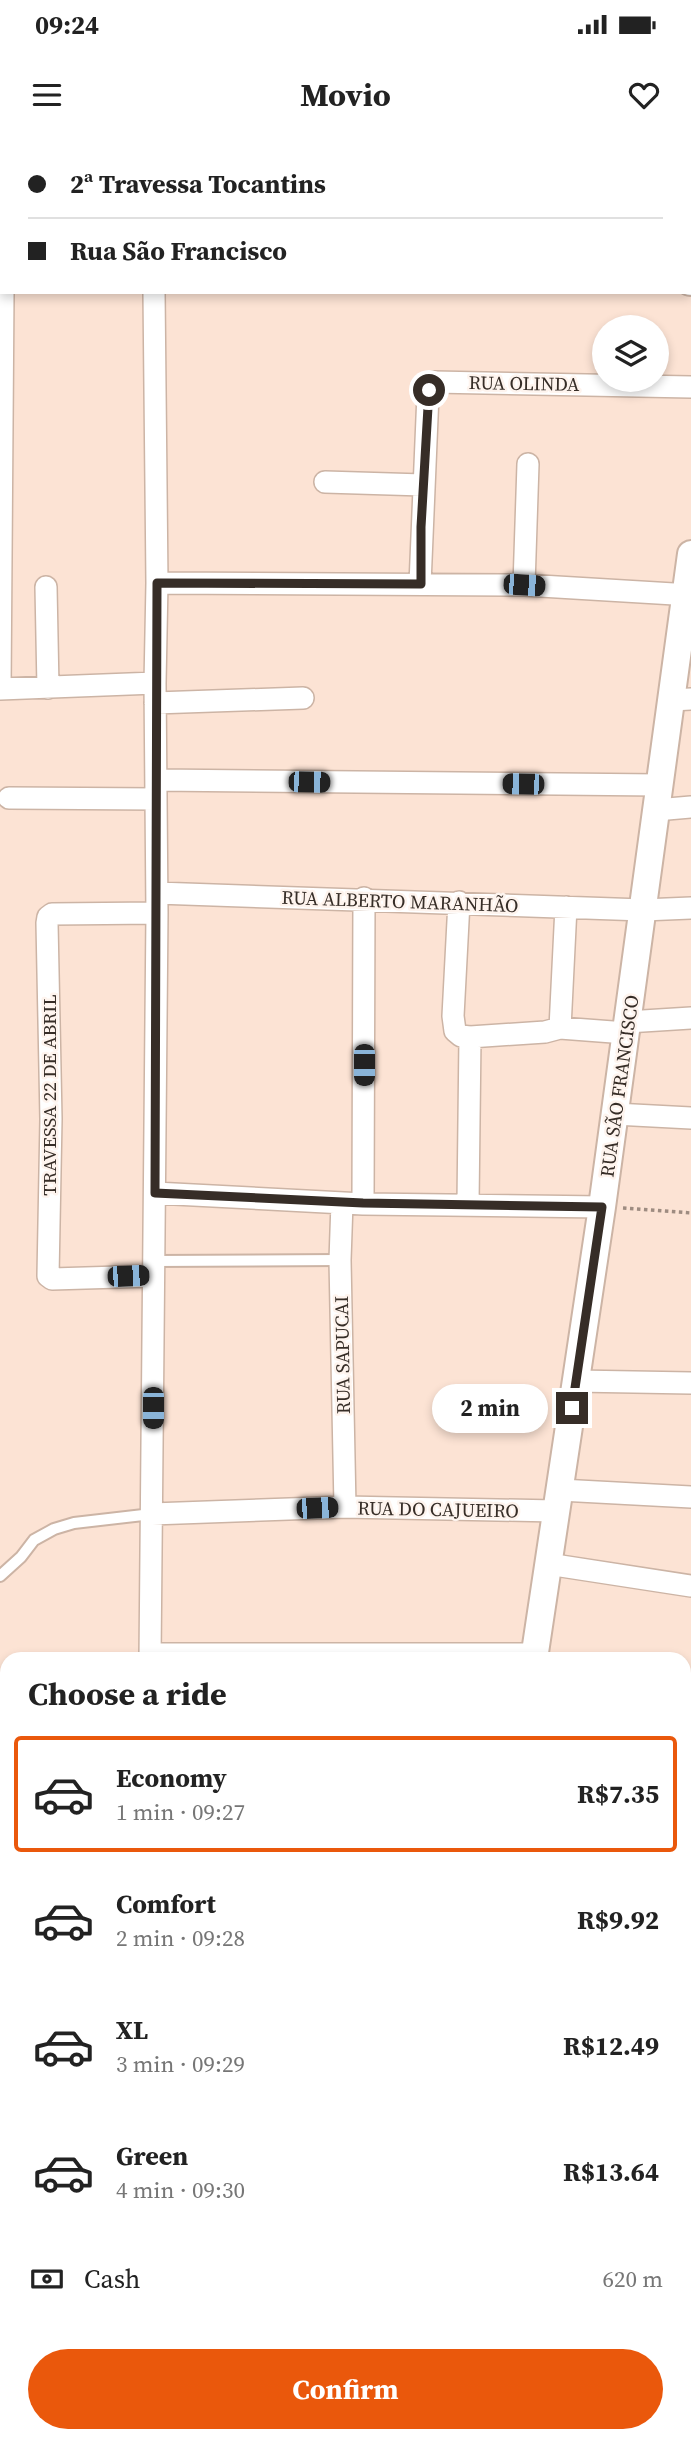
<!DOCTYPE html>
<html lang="en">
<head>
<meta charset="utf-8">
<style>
	:root { --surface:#fff; --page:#f6f6f6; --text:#222; --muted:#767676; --line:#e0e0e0; --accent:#ea580c }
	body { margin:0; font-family:"Source Serif 4",serif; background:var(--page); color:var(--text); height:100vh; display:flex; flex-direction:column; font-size:26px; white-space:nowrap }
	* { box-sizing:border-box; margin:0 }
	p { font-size:23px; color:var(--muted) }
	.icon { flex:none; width:38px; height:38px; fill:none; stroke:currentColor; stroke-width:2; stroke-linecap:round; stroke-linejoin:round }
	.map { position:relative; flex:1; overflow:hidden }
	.sheet { position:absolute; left:0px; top:1512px; width:691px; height:791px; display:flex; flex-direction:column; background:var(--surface); border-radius:21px 21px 0 0; box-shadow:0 4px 10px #0003 }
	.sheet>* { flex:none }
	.top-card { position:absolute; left:0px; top:0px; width:691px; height:154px; box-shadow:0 4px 10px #0003; display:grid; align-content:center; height:154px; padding:0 28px; background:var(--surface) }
	.tools { position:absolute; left:592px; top:175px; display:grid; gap:14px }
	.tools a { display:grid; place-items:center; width:77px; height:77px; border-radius:50%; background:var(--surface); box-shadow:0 4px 10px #0003; font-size:35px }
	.end { position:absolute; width:32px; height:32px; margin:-16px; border:9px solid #362d27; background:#fff; box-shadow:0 0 0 4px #fff }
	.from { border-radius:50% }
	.bubble { position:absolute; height:49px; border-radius:24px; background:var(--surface); box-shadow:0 4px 10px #0003; font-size:23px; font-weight:700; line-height:49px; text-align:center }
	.car { position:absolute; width:21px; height:42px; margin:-21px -10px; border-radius:9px; box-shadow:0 0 5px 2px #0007; background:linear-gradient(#222 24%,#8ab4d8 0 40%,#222 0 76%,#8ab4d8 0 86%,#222 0) }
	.top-card b { display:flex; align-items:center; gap:24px; height:66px; font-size:26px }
	.top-card b+b { border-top:2px solid var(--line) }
	.top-card i { width:18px; height:18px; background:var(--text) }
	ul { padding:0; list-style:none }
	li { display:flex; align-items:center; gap:21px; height:116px; margin:0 14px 10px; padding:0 14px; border:4px solid transparent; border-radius:7px }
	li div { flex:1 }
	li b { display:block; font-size:26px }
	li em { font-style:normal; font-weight:700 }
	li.selected { border-color:var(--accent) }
	li>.icon { width:63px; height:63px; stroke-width:1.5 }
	h2 { padding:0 28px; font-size:32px; line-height:84px }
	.pay { display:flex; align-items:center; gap:18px; height:77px; padding:0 28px; font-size:26px }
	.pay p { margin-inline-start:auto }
	.primary-button { display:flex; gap:14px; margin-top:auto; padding:14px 28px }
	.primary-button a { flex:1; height:80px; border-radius:42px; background:var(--accent); color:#fff; font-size:28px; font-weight:700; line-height:80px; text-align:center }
	.status { display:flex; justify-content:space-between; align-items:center; height:49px; padding:0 35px; background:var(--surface); direction:ltr }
	.status svg { height:19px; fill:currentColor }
	header { display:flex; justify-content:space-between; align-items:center; height:91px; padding:0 28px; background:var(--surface); font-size:32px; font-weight:700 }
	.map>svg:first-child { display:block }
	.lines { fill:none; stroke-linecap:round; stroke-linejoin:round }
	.service-casing { stroke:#ccb4a5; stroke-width:14 }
	.minor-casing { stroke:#ccb4a5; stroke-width:24 }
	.tertiary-casing { stroke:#ccb4a5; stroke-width:30 }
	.path { stroke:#9e8c81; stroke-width:3.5; stroke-dasharray:3.5 3.5; stroke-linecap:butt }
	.service { stroke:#fff; stroke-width:10 }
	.minor { stroke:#fff; stroke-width:21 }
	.tertiary { stroke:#fff; stroke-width:26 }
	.route { stroke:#362d27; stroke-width:9 }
	.labels { text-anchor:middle; stroke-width:5; stroke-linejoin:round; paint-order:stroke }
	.street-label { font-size:19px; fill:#362d27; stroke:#fef4ee }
</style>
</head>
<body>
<div class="status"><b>09:24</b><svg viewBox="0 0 49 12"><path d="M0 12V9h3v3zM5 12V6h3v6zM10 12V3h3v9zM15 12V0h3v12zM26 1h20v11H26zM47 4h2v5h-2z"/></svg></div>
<header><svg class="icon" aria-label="menu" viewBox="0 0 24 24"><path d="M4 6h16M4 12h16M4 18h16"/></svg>Movio<svg class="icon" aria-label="heart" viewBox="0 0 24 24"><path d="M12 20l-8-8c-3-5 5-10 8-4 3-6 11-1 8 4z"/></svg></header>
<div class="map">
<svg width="691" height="2303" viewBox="0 0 691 2303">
	<rect width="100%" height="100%" fill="#fce3d4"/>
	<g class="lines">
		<defs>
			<path id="service" d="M 154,1121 L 340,1120
				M 0,1436 L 21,1417 L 34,1400 L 54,1389 L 74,1383 L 152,1374"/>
			<path id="minor" d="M 214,0 L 214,2
				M 48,2 L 48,0
				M 568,2 L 568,0
				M 661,2 L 661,0
				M 690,31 L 691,31
				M 325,342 L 423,345
				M 157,443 L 524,445 L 691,455
				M 420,444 L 428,254 L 434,242 L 691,247
				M 524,445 L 528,324
				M 46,447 L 48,548
				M 0,549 L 3,152
				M 0,549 L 155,543
				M 672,560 L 691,559
				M 155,563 L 303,558
				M 156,640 L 659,645
				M 9,658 L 156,659
				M 656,670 L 691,667
				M 157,753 L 643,770 L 691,768
				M 459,762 L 453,876 L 455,891 L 461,896 L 470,897 L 545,892 L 560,888
				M 566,767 L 560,888 L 626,893
				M 627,882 L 691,878
				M 615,974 L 691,978
				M 155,1053 L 363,1064 L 602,1067
				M 342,1063 L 340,1120 L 345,1367
				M 468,1063 L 470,897
				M 363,1064 L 364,758
				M 153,1136 L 52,1139 L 48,1136 L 51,979 L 47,783 L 48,777 L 52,774 L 157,773
				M 576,1241 L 691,1243
				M 560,1350 L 691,1357
				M 152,1374 L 345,1367 L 556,1371
				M 548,1424 L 691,1446
				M 150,1514 L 534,1514
				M 150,1519 L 157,773 L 155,543 L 157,443 L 154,152
				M 684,1559 L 691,1560
				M 684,1663 L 691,1664
				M 684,1791 L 691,1792
				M 684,1836 L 691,1836
				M 0,1910 L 7,1910
				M 684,2058 L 691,2058
				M 0,2209 L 7,2205
				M 684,2226 L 691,2148
				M 144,2303 L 145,2296
				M 677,2303 L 678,2296"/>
			<path id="tertiary" d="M 0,134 L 2,134
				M 690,142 L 691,142
				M 534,1519 L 602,1067 L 691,414
				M 418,2303 L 419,2296"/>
		</defs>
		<!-- service casing -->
		<use href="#service" class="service-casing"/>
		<!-- minor casing -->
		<use href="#minor" class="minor-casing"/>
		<!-- tertiary casing -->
		<use href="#tertiary" class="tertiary-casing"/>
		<!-- path -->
		<path class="path" d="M 623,1068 L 691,1073"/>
		<!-- service -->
		<use href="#service" class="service"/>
		<!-- minor -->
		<use href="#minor" class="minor"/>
		<!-- tertiary -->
		<use href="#tertiary" class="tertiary"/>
	</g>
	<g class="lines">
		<!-- route -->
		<path class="route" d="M 429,250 L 421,387 L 421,444 L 157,443 L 155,1053 L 363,1063 L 602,1067 L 572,1268"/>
	</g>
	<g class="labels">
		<!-- street labels -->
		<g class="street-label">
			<text transform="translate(524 243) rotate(1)" y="7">RUA OLINDA</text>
			<text transform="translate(400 761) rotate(2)" y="7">RUA ALBERTO MARANHÃO</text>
			<text transform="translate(619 946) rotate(-82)" y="7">RUA SÃO FRANCISCO</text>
			<text transform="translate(49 955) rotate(-90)" y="7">TRAVESSA 22 DE ABRIL</text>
			<text transform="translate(342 1215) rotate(-91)" y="7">RUA SAPUCAI</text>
			<text transform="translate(438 1369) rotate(1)" y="7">RUA DO CAJUEIRO</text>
		</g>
	</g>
</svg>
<div class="tools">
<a><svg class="icon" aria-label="layers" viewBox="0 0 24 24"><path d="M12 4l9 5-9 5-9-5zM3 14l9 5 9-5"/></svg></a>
</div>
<i class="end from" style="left:429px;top:250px"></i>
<i class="end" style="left:572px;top:1268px"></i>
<div class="bubble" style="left:432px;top:1244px;width:116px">2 min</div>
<i class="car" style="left:524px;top:445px;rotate:94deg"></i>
<i class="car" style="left:309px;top:642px;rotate:91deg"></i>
<i class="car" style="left:523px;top:644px;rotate:271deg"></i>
<i class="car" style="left:364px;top:925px;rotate:180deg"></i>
<i class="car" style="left:128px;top:1136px;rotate:88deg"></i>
<i class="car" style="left:153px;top:1268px;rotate:180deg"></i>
<i class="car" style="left:317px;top:1368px;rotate:88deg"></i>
<div class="top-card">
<b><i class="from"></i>2ª Travessa Tocantins</b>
<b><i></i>Rua São Francisco</b>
</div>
<section class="sheet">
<h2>Choose a ride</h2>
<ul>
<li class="selected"><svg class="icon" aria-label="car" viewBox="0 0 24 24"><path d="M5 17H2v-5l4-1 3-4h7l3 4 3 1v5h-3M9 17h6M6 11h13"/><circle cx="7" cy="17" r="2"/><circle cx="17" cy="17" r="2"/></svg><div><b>Economy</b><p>1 min · 09:27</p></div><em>R$7.35</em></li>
<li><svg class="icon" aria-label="car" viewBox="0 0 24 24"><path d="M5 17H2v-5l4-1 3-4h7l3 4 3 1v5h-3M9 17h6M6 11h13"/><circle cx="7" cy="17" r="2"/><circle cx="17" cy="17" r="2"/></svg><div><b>Comfort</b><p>2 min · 09:28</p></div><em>R$9.92</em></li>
<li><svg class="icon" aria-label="car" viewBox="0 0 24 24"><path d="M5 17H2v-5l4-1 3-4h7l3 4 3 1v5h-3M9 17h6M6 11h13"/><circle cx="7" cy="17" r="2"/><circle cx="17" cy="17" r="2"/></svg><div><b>XL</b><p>3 min · 09:29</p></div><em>R$12.49</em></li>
<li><svg class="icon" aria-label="car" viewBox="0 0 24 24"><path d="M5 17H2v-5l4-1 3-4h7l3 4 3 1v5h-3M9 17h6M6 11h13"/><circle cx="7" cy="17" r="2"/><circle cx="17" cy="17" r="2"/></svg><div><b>Green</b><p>4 min · 09:30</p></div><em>R$13.64</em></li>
</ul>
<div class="pay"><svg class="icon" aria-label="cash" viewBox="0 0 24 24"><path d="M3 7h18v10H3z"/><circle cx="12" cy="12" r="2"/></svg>Cash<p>620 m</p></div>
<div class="primary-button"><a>Confirm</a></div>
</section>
</div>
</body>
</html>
